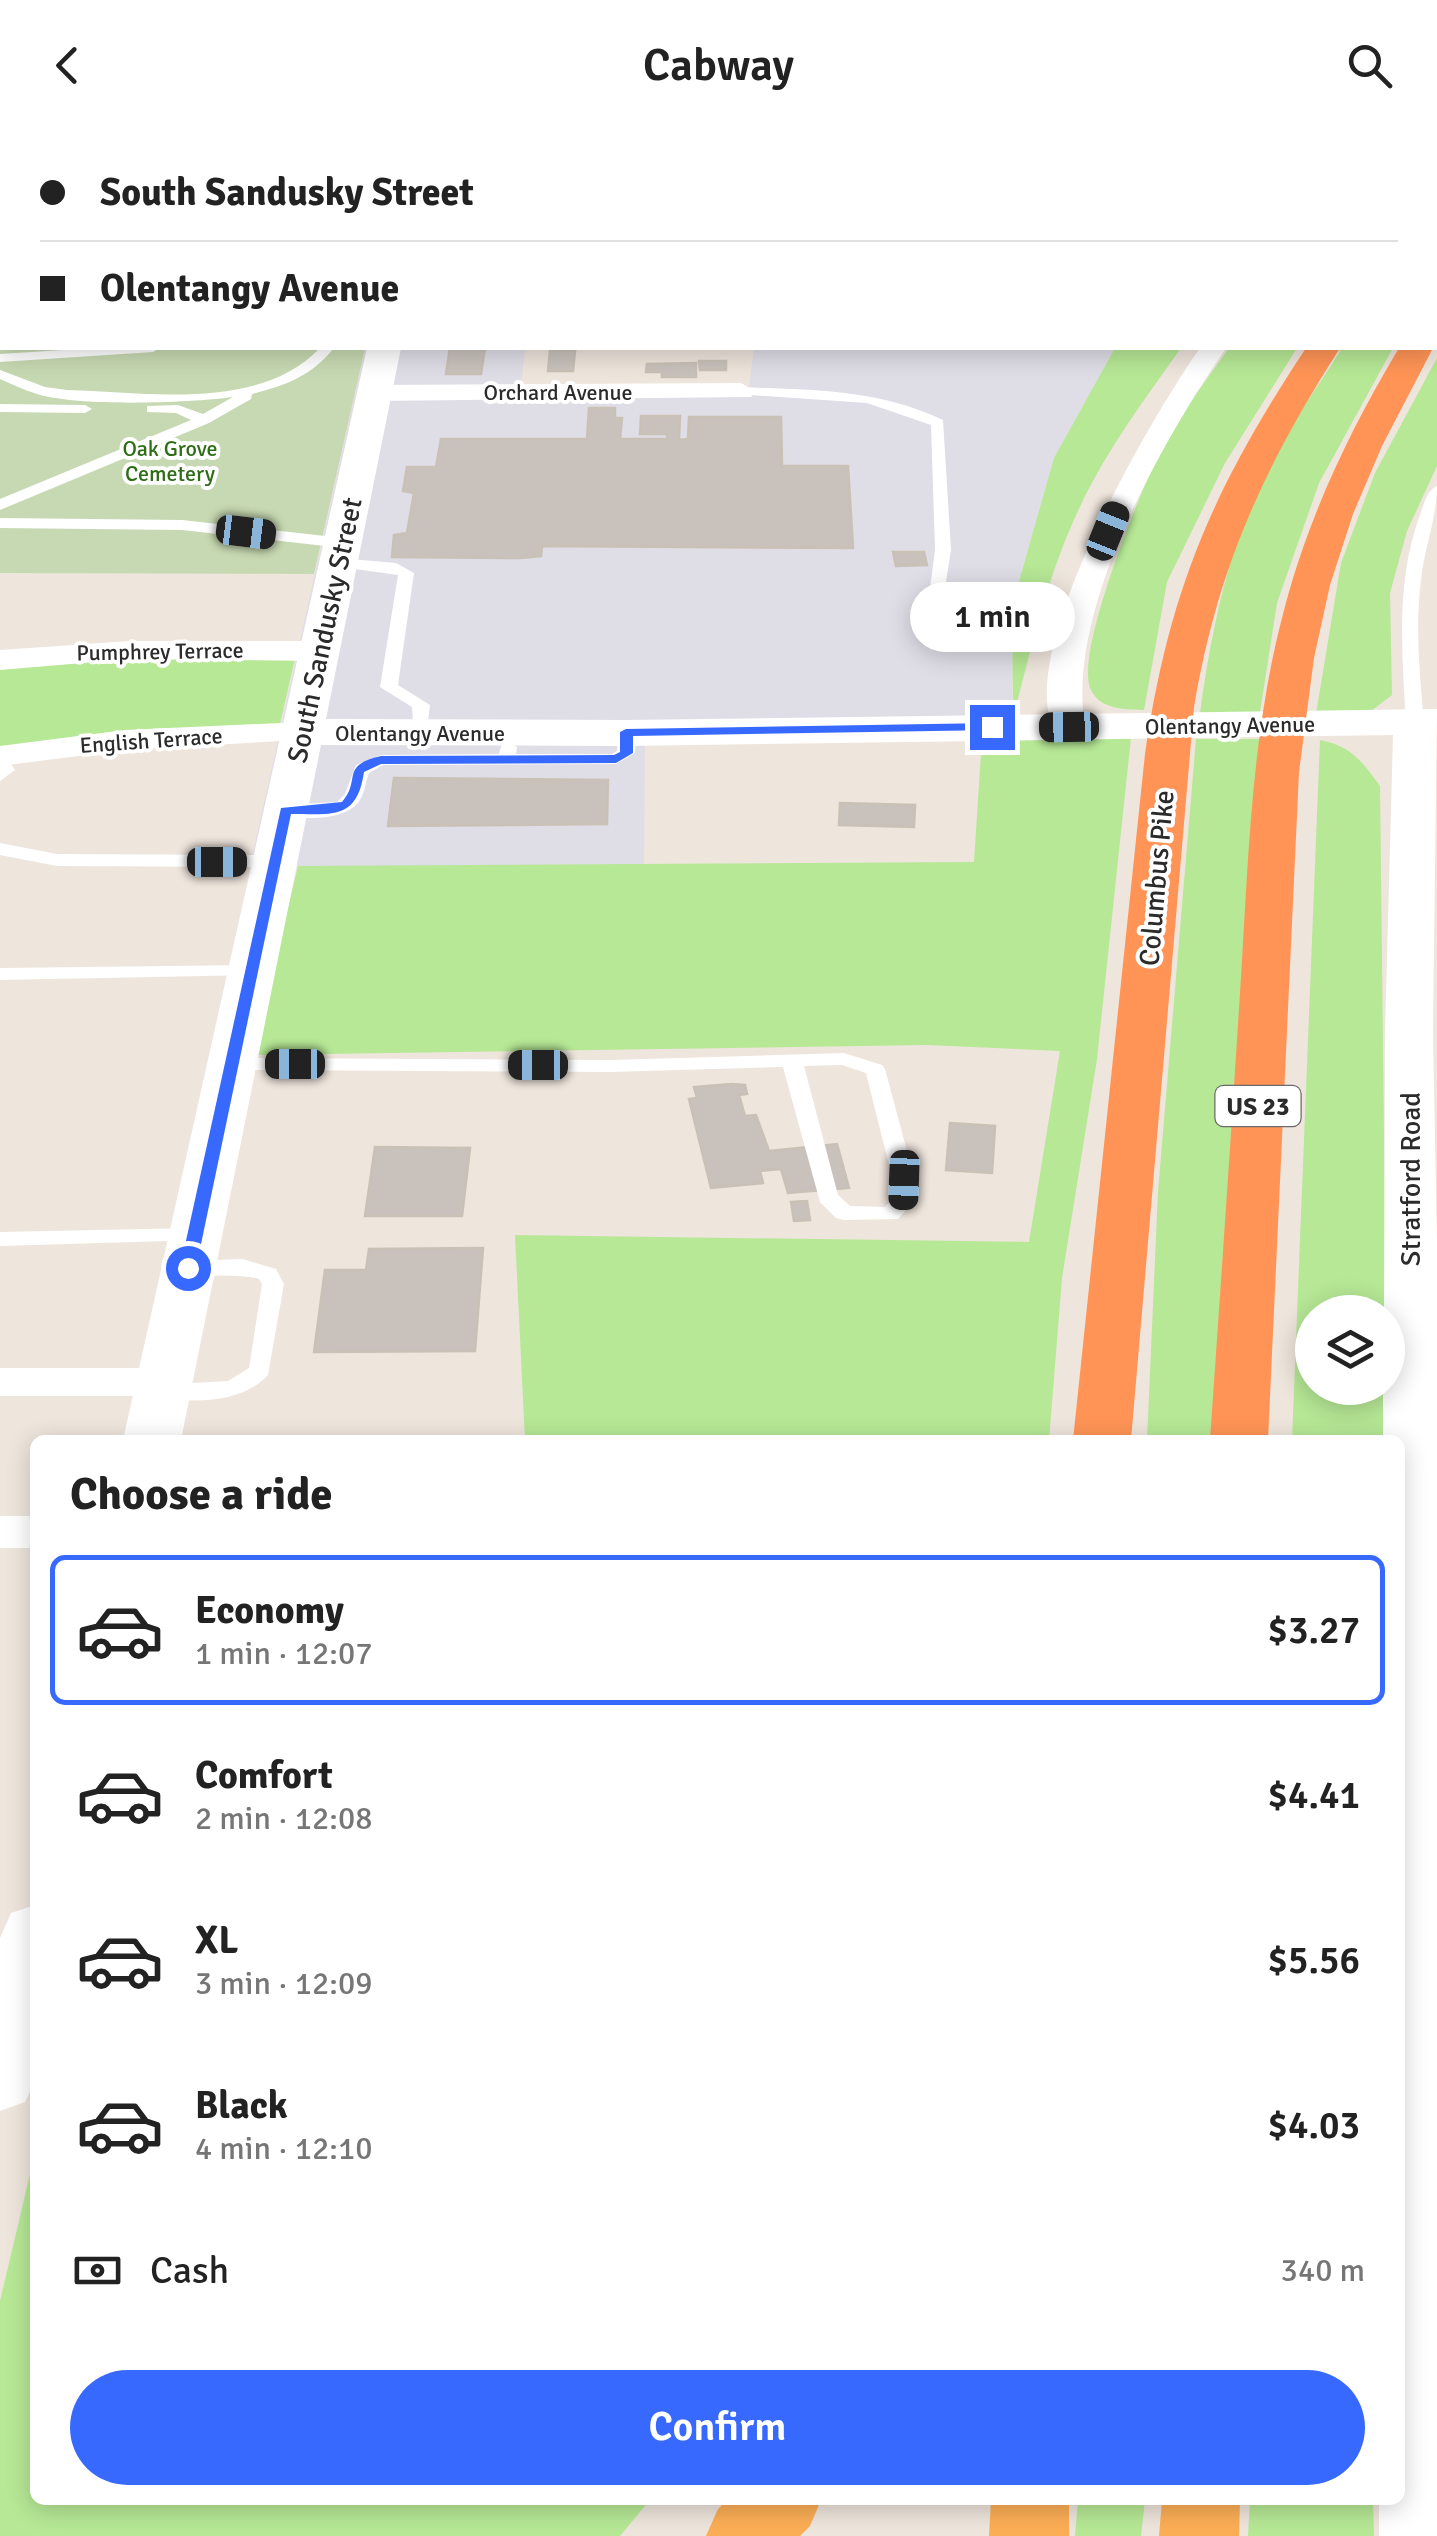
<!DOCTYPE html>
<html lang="en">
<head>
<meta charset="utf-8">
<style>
	:root { --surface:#fff; --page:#f6f6f6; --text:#222; --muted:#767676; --line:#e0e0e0; --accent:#3869ff }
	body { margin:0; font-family:Signika,sans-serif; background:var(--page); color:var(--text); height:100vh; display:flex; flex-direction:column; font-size:38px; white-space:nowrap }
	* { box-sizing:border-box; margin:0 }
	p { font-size:32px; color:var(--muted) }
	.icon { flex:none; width:55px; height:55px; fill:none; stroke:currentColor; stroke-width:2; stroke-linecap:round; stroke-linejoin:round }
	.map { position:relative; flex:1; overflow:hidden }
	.sheet { position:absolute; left:30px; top:1305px; width:1375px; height:1070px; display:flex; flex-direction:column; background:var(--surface); border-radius:15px; box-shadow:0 5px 25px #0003 }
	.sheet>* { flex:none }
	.banner { position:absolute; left:0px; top:0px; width:1438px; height:220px; box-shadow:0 5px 25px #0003; display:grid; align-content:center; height:220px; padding:0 40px; background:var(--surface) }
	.controls { position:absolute; left:1295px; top:1165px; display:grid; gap:20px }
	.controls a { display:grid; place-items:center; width:110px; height:110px; border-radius:50%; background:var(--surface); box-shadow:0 5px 25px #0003; font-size:50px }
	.end { position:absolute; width:45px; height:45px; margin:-22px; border:12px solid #3869ff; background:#fff; box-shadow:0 0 0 5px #fff }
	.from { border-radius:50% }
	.bubble { position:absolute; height:70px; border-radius:35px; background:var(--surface); box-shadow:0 5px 25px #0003; font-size:32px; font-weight:600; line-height:70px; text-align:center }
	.car { position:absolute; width:30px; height:60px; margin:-30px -15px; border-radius:12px; box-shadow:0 0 8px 2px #0007; background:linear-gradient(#222 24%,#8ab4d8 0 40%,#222 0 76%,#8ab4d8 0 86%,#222 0) }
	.banner b { display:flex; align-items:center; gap:35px; height:95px; font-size:38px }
	.banner b+b { border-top:2px solid var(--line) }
	.banner i { width:25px; height:25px; background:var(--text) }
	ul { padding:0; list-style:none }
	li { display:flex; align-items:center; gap:30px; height:150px; margin:0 20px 15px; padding:0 20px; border:5px solid transparent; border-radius:15px }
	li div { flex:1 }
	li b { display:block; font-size:38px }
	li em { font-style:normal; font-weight:600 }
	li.selected { border-color:var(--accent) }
	li>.icon { width:90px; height:90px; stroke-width:1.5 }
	h2 { padding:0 40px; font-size:45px; line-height:120px }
	.pay { display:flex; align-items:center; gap:25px; height:110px; padding:0 40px; font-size:38px }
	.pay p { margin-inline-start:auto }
	.button { display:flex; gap:20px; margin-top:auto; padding:20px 40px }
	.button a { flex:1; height:115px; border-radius:60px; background:var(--accent); color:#fff; font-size:40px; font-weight:600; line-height:115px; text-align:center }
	header { display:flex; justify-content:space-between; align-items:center; height:130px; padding:0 40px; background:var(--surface); font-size:45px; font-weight:600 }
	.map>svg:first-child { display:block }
	.industrial { fill:#dfdde6 }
	.green { fill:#b6e895 }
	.cemetery { fill:#c7d9b2 }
	.building { fill:#c9c2bc; stroke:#c9c1b6; stroke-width:2.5 }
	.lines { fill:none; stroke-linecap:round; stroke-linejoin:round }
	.service { fill:#fff; fill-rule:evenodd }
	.minor { fill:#fff; fill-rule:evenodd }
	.tertiary { fill:#fff; fill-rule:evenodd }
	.trunk { fill:#fcae56; fill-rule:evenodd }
	.motorway { fill:#ff9456; fill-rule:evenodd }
	.route { fill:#3869ff }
	.labels { text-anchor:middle; stroke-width:8; stroke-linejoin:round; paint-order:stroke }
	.far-street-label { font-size:22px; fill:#2b2b2b; stroke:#fff }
	.far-park-label { font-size:22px; fill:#2d6d16; stroke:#fff }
	.shield { fill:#fff; stroke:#6b6b6b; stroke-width:2.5 }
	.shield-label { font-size:25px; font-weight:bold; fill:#2b2b2b }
	.street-label { font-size:28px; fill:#2b2b2b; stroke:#fff }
</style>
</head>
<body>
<header><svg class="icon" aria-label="back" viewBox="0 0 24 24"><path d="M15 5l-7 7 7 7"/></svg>Cabway<svg class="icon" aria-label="search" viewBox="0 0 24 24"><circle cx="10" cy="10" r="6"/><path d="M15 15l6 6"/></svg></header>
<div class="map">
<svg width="1437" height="2406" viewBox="0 0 1437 2406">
	<rect width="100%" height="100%" fill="#eee5dc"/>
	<!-- industrial -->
	<path class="industrial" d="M 365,218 L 525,218 L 521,257 L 749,257 L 754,218 L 1115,218 L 1054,328 L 1012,476 L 1012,607 L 645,612 L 644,736 L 250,736 Z"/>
	<!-- green -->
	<path class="green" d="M 1115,218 L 1181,218 C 1144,270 1105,322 1078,381 C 1047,447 1031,519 1013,589 L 1012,476 L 1054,328 Z
		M 1229,218 L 1297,218 L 1225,333 L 1167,452 L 1144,580 C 1124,579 1101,580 1091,560 C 1072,524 1149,337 1172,299 C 1190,271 1210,245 1229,218 Z
		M 1342,218 L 1393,218 L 1319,353 L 1277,473 L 1260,582 L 1200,584 C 1210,508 1226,432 1255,362 C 1274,316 1316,261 1342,218 Z
		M 1437,228 L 1437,336 L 1407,401 L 1390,463 L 1392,565 L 1371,581 L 1316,584 L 1341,433 L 1375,343 Z
		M 296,524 L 279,598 L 0,620 L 0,534 L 76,526 Z
		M 1131,607 L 1097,929 L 1062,1148 L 1049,1310 L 525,1310 L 515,1105 L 1029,1112 L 1060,921 L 927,915 L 253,925 L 298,736 L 974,732 L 982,608 Z
		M 1196,609 L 1261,609 L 1215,1310 L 1147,1310 L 1158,1062 Z
		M 1320,610 C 1351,616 1362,631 1380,656 L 1386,1182 L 1312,1182 L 1312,1258 L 1387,1258 L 1388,1310 L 1292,1310 Z
		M 35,2023 L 35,2370 L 650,2370 L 620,2406 L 0,2406 L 0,2171 Z
		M 1078,2370 L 1145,2370 L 1141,2406 L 1075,2406 Z
		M 1250,2370 L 1373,2370 L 1374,2406 L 1248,2406 Z"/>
	<!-- cemetery -->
	<path class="cemetery" d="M 0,0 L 411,0 L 2,2 L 2,218 L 365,218 L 314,444 L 0,443 Z"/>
	<!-- building -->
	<path class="building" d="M 450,218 L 485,218 L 481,244 L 446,244 Z
		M 550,221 L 575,221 L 573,241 L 548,241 Z
		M 699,231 L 726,231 L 726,240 L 700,240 Z
		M 696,233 L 696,247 L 662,247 L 662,242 L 646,242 L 647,234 Z
		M 589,278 L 615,278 L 615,288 L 622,288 L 620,309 L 667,309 L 667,304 L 640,304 L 641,286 L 680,286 L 679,310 L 688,309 L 689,287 L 781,287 L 782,336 L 848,336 L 853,418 L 542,416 L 541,426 L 520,428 L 392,427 L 394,405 L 407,403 L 414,363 L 403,361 L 407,337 L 436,337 L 441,309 L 587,309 Z
		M 893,422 L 924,422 L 927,435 L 896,436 Z
		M 394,648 L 608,650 L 607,694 L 388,696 Z
		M 840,673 L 915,675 L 914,697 L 839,695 Z
		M 731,954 L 745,955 L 747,964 L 739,965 L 745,986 L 756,985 L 769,1021 L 837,1014 L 849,1058 L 788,1063 L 781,1039 L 760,1041 L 763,1053 L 711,1058 L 689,969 L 697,968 L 694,957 Z
		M 950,993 L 995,996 L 992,1043 L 946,1040 Z
		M 375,1017 L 470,1018 L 462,1086 L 365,1086 Z
		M 807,1071 L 810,1090 L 794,1091 L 791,1072 Z
		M 483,1118 L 475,1221 L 314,1222 L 325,1140 L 366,1140 L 369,1119 Z"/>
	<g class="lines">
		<!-- service -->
		<path class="service" d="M 69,0 L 81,0 L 82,2 L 70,2 Z
			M 0,31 L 2,31 L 2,39 L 0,39 Z
			M 0,80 L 2,80 L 2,88 L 0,88 Z
			M 0,138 L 2,139 L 2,147 L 0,147 Z
			M 95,218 L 160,218 L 153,222 L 0,232 L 0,224 Z
			M 320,218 L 334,218 C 311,246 287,255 252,264 L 251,269 L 209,293 L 0,380 L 0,369 L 191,290 L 176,283 L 147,282 L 147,276 L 178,275 L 203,284 L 233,267 C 187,273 80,277 37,264 C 24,260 12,254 0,249 L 0,240 L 45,257 L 67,260 C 147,262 259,282 320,218 Z
			M 741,257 C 811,260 878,259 943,290 L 951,420 L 942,477 L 928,474 L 935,420 L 931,295 L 867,273 L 736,264 L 736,258 Z
			M 0,274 L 85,275 L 92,279 L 85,283 L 0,282 Z
			M 1437,356 C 1437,389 1424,418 1421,450 C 1415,497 1420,546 1424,593 L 1415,598 L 1406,593 C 1402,522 1395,450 1421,382 C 1425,371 1427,361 1437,356 Z
			M 0,388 L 182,390 L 343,408 L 351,413 L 343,418 L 182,400 L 0,398 Z
			M 339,428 L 396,433 L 414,443 L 398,555 L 430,575 L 426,608 L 414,608 L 412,577 L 380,557 L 398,445 L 333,436 L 331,433 Z
			M 627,598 L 636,603 L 635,623 L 616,634 L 383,635 L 369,643 C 365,653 365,665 357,674 C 342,691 293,692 277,680 L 286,675 L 337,672 L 345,664 L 356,635 L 381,625 L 499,624 L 502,613 L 508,612 L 517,617 L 516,624 L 612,624 L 617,621 L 618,603 Z
			M 0,625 L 6,626 L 15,640 L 0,651 Z
			M 0,713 L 57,724 L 275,725 L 284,731 L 275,737 L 57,736 L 0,725 Z
			M 251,835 L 261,841 L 258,845 L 0,850 L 0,838 Z
			M 844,923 L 882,935 L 885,939 L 915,1051 L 914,1071 L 898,1089 L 844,1090 L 836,1088 L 820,1072 L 783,937 L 611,942 L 231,940 L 221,934 L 231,928 L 611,930 ZM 842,935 L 866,943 L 893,1051 L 892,1069 L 885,1077 L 850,1076 L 838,1065 L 804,936 Z
			M 195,1098 L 203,1100 L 206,1105 L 203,1110 L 0,1116 L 0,1102 Z
			M 242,1129 L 276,1139 L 284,1154 L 268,1245 C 243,1273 190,1275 156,1265 L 153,1260 L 156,1255 L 228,1251 L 249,1238 L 262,1154 L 259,1149 C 237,1142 191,1151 177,1138 L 188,1131 Z"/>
		<!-- minor -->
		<path class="minor" d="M 1334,0 L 1358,0 L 1358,2 L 1335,2 Z
			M 1200,218 L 1226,218 C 1162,312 1065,480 1085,597 L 1081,604 L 1057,604 C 1007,531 1155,281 1200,218 Z
			M 741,253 L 755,261 L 751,267 L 374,271 L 360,263 L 374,255 Z
			M 130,511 L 320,511 L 331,514 L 336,521 L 331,528 L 320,531 L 130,529 L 0,540 L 0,520 Z
			M 303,592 L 315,595 L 319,602 L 315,609 L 125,620 L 0,636 L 0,616 L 125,600 Z
			M 0,1238 L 164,1238 L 179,1242 L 186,1252 L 179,1262 L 164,1266 L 0,1266 Z
			M 0,1386 L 35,1386 L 35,1418 L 0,1418 Z"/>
		<!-- tertiary -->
		<path class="tertiary" d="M 415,0 L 445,0 L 445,2 L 415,2 Z
			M 367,218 L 401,218 L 326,589 L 627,590 L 1437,579 L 1433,902 L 1437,1114 L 1437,2406 L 1379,2406 L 1379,2370 L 1400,2370 L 1400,1310 L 1383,1310 L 1383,1258 L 1388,1258 L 1388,1182 L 1384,1182 L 1385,902 L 1393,605 L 627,616 L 321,615 L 181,1310 L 123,1310 Z
			M 35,1775 L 35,1951 L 25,1972 L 0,1981 L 0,1808 L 11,1783 Z"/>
		<!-- trunk -->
		<path class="trunk" d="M 727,2370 L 821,2370 L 810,2396 L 800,2406 L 706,2406 L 718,2379 Z
			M 991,2370 L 1069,2370 L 1069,2406 L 989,2406 Z
			M 1162,2370 L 1240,2370 L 1239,2406 L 1159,2406 Z"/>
		<!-- motorway -->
		<path class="motorway" d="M 1306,218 L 1340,218 C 1264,337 1218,436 1194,577 L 1131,1310 L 1073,1310 L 1145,624 C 1169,459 1214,357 1306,218 Z
			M 1399,218 L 1433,218 L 1382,316 L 1353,384 L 1330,455 L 1314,528 L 1299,642 L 1268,1310 L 1210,1310 C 1220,1166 1230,1023 1239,879 C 1248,749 1249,615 1282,488 C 1306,392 1348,303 1399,218 Z"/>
	</g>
	<!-- route -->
	<path class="route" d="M 992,593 L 996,595 L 996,600 L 633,606 L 633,623 L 616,633 L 381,634 L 364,642 C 357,690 333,684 291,684 L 196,1138 L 183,1141 L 180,1138 L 281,678 L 342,672 C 362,649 339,636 381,626 L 614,625 L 620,622 L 620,602 L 626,599 Z"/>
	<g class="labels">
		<!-- far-street labels -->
		<g class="far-street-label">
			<text x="558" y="270">Orchard Avenue</text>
			<text transform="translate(160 521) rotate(-1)" y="8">Pumphrey Terrace</text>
			<text transform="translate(1230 595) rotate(-1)" y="8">Olentangy Avenue</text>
			<text x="420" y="611">Olentangy Avenue</text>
			<text transform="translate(151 610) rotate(-4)" y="8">English Terrace</text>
		</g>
		<!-- far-park labels -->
		<g class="far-park-label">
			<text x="170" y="326">Oak Grove<tspan x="170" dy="25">Cemetery</tspan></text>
		</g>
		<!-- shield labels -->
		<rect class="shield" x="1215.5" y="956" width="85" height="40" rx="8"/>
		<g class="shield-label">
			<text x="1258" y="985">US 23</text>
		</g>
		<!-- street labels -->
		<g class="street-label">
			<text transform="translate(324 500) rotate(-78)" y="10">South Sandusky Street</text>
			<text transform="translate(1156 748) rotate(-85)" y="10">Columbus Pike</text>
			<text transform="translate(1410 1049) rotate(-90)" y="10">Stratford Road</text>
		</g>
	</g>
</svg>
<div class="controls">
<a><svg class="icon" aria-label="layers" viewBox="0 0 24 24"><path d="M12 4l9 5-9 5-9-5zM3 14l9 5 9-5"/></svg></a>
</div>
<i class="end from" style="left:188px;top:1138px"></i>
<i class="end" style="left:992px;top:597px"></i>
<div class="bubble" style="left:910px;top:452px;width:165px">1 min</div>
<i class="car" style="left:1108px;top:401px;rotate:22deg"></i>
<i class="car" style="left:246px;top:402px;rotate:97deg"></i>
<i class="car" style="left:1069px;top:597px;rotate:269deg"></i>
<i class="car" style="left:217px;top:732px;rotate:90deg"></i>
<i class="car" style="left:295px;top:934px;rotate:270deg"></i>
<i class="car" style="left:538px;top:935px;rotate:270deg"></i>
<i class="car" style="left:904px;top:1050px;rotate:182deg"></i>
<div class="banner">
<b><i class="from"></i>South Sandusky Street</b>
<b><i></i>Olentangy Avenue</b>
</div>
<section class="sheet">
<h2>Choose a ride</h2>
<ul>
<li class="selected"><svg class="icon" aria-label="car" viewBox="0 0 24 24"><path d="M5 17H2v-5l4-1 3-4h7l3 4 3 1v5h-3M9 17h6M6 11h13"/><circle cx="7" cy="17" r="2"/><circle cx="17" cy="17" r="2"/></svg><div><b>Economy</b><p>1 min · 12:07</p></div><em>$3.27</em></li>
<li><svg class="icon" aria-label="car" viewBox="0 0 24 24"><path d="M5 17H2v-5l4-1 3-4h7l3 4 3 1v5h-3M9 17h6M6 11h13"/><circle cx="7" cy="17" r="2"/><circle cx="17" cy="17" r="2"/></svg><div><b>Comfort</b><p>2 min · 12:08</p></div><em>$4.41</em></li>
<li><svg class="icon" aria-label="car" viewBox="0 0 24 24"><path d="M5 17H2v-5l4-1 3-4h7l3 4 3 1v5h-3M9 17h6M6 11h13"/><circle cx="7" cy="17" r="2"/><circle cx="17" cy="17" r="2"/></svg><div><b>XL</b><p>3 min · 12:09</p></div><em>$5.56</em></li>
<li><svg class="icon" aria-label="car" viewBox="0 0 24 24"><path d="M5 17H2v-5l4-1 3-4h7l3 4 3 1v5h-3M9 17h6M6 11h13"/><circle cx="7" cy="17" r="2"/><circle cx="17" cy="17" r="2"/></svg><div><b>Black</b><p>4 min · 12:10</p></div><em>$4.03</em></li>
</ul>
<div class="pay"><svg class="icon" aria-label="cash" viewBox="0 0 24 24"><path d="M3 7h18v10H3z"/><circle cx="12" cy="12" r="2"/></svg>Cash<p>340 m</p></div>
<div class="button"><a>Confirm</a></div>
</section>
</div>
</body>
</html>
